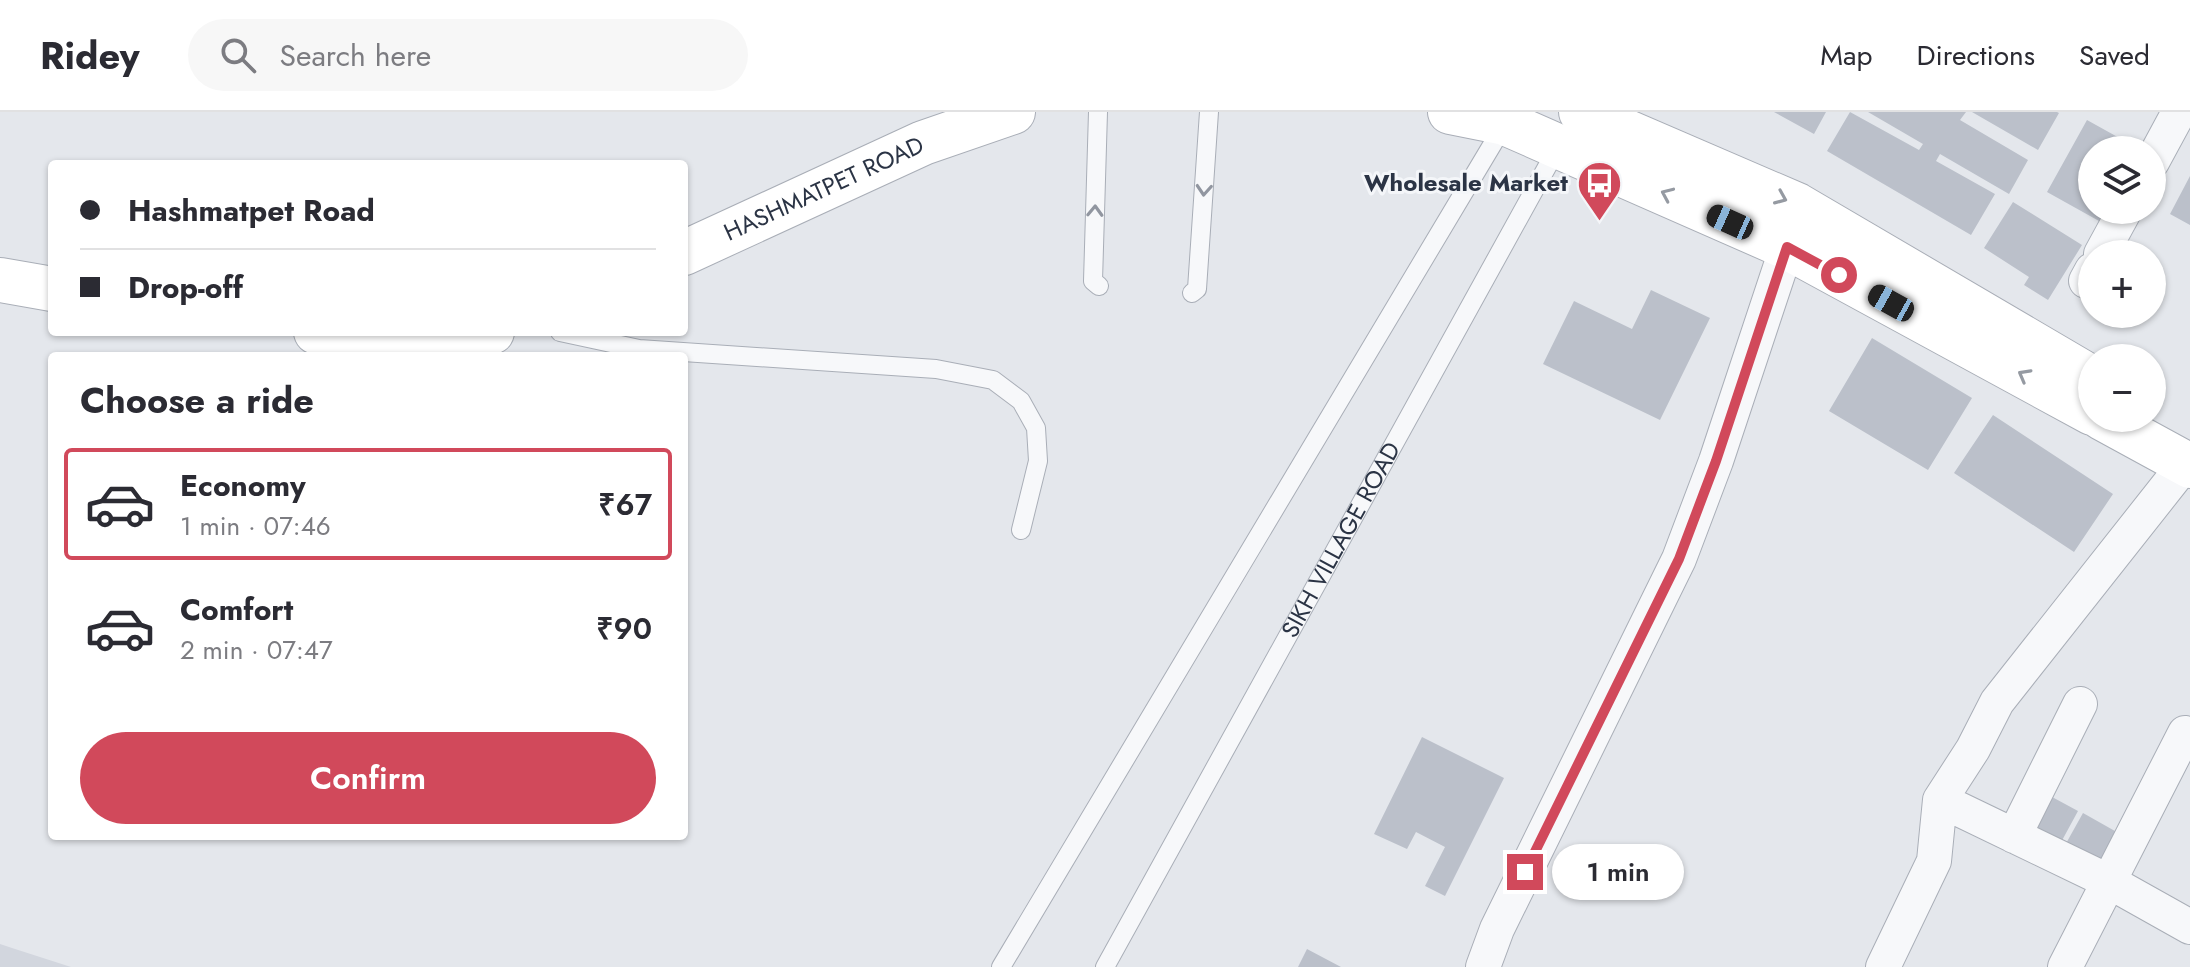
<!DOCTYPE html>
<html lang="en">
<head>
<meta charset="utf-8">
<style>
	:root { --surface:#fff; --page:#f7f7f7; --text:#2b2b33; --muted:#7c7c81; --line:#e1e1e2; --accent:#d1495b }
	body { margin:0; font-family:Jost,sans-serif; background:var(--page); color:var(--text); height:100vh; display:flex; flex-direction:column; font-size:30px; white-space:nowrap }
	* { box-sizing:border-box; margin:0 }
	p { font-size:26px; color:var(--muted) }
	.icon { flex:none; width:44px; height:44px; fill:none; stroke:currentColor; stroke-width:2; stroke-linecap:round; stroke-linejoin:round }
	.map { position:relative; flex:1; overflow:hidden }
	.details { position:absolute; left:48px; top:240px; width:640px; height:488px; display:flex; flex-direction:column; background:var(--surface); border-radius:8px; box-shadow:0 2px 6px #0004 }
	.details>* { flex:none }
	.hud { position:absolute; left:48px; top:48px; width:640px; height:176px; border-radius:8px; box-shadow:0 2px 6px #0004; display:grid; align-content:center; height:176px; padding:0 32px; background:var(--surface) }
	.controls { position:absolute; left:2078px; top:24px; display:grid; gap:16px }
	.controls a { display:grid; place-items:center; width:88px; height:88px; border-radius:50%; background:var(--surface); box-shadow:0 2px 6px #0004; font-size:40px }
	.end { position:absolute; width:36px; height:36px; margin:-18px; border:10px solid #d1495b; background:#fff; box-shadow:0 0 0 4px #fff }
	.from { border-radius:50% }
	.bubble { position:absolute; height:56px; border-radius:28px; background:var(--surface); box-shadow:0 2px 6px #0004; font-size:26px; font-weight:600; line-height:56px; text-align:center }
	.car { position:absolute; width:24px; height:48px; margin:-24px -12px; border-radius:10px; box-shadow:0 0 6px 2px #0007; background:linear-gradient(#222 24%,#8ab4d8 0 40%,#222 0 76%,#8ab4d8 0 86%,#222 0) }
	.hud b { display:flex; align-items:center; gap:28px; height:76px; font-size:30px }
	.hud b+b { border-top:2px solid var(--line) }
	.hud i { width:20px; height:20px; background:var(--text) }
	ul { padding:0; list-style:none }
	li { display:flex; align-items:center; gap:24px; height:112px; margin:0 16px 12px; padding:0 16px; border:4px solid transparent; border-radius:8px }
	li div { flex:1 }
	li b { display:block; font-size:30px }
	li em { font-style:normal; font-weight:600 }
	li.current { border-color:var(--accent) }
	li>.icon { width:72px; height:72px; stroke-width:1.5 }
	h2 { padding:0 32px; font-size:36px; line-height:96px }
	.cta { display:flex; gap:16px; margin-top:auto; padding:16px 32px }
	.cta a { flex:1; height:92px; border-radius:48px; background:var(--accent); color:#fff; font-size:32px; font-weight:600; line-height:92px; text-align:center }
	header { display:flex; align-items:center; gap:48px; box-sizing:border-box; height:112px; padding:0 40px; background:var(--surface); border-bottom:2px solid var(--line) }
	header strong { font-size:38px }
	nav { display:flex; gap:44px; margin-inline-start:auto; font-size:28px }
	.search { width:560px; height:72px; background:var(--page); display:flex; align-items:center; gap:20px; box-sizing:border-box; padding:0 28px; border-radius:44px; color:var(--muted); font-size:30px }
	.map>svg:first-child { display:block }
	.built { fill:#d2d6de }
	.building { fill:#bbc0ca }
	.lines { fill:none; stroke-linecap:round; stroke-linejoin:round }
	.service-casing { stroke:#a9aeb7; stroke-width:20 }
	.minor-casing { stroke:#a9aeb7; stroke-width:36 }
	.secondary-casing { stroke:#a9aeb7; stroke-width:46 }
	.service { stroke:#f7f8fa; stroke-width:18 }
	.minor { stroke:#f7f8fa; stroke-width:34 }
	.secondary { stroke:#fff; stroke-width:44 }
	.oneway { stroke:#9196a0 }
	.oneway2 { stroke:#959aa2 }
	.route { stroke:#d1495b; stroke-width:10 }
	.labels { text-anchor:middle; stroke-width:6; stroke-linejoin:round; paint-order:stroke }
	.poi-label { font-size:24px; font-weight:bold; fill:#2b3445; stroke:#f4f6f9; text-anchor:end }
	.street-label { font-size:24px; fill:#2b3445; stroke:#f4f6f9 }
</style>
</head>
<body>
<header>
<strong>Ridey</strong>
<div class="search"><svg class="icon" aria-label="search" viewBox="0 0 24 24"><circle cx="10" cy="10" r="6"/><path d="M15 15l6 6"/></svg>Search here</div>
<nav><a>Map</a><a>Directions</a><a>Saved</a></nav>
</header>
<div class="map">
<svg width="2190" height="855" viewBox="0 0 2190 855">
	<rect width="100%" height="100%" fill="#e4e7ec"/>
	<!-- built -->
	<path class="built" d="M 0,832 L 12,836 L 71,855 L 0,855 Z"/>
	<!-- building -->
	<path class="building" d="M 1774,0 L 1826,0 L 1814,22 Z
		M 1850,0 L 1919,38 L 1923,32 L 1868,0 L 1966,0 L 1960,8 L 2028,48 L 2009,82 L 1940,42 L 1936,49 L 1995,82 L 1971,123 L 1827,39 Z
		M 1972,0 L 2057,0 L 2059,1 L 2038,38 Z
		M 2087,8 L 2141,38 L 2092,38 L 2092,98 L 2104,98 L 2099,109 L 2047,80 Z
		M 2190,64 L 2190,113 L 2170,102 Z
		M 2013,90 L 2082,133 L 2048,188 L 2024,173 L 2029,165 L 1984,136 Z
		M 1651,178 L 1710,206 L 1660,308 L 1543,252 L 1574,189 L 1632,217 Z
		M 1872,226 L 1972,286 L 1928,358 L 1829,299 Z
		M 1993,303 L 2113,382 L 2074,440 L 1954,361 Z
		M 1422,625 L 1504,666 L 1445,784 L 1425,774 L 1445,735 L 1416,720 L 1407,737 L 1374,722 Z
		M 2041,679 L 2078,699 L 2059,734 L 2022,714 Z
		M 2083,701 L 2122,723 L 2103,756 L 2064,735 Z
		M 1307,837 L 1341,855 L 1298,855 Z"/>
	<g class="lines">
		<defs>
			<g id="service">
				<path d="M 1098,0 L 1093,169 L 1099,174"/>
				<path d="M 1192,181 L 1197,177 L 1209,0"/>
				<path d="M 560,220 L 639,237 L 936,257 L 993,268 L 1021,289 L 1036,316 L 1038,349 L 1021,418"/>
				<path d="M 1001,855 L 1504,13"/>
				<path id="s1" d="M 1105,855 L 1558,35"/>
			</g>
			<path id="minor" d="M 2152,50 L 2179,0
				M 2101,142 L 2125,98
				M 2086,169 L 2092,158
				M 1940,688 L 2108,769 L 2190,815
				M 2014,724 L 2080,592
				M 1483,855 L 1497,817 L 1679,447 L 1716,349 L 1787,135
				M 1883,855 L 1934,749 L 1940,688 L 1973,637 L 1997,590 L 2185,352
				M 2065,855 L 2185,621"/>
			<g id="secondary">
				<path d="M 1450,0 L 1505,11 L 1787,135 L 2092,301"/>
				<path d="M 1581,0 L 1797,93 L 2092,266"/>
				<path id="s2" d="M 684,141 L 923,31 L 1013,0"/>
				<path d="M 0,168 L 52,177"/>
				<path d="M 316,220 L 345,225 L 432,232 L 492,220"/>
				<path d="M 2102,306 L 2190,354"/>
			</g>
		</defs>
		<!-- service casing -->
		<use href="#service" class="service-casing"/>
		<!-- minor casing -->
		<use href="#minor" class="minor-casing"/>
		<!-- secondary casing -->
		<use href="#secondary" class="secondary-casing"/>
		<!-- service -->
		<use href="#service" class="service"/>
		<!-- minor -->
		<use href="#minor" class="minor"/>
		<!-- secondary -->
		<use href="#secondary" class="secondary"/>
	</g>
	<!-- one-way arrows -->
	<defs><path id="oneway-chevron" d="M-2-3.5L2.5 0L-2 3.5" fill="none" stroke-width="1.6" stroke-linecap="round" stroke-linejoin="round" transform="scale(2)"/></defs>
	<g class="oneway">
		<use href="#oneway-chevron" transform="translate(1204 78) rotate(94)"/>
		<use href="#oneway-chevron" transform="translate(1095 99) rotate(-88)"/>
	</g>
	<g class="oneway2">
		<use href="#oneway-chevron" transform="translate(1667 82) rotate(-156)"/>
		<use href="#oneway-chevron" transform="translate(1781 86) rotate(23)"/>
		<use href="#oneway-chevron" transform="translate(2024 263) rotate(-151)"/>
	</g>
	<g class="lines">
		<!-- route -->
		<path class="route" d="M 1525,760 L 1679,447 L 1716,349 L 1787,135 L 1839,163"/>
	</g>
	<!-- icons -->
	<defs>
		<symbol id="bus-pin" viewBox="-11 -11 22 30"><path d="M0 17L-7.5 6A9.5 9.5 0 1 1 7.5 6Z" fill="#d1495b" stroke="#f4f6f9"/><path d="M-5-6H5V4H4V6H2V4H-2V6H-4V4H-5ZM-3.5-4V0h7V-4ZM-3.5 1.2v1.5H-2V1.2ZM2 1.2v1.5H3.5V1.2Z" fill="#fff"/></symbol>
	</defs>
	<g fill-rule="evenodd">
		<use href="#bus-pin" x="1574" y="46" width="51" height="69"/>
	</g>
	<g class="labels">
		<!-- poi labels -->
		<g class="poi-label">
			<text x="1568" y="79">Wholesale Market</text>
		</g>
		<!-- street labels -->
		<g class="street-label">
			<text dy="8" stroke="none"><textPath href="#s2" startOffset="154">HASHMATPET ROAD</textPath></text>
			<text dy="8" stroke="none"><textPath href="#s1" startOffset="488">SIKH VILLAGE ROAD</textPath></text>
		</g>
	</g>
</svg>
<div class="controls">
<a><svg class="icon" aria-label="layers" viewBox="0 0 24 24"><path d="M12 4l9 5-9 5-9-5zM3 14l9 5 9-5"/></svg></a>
<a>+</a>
<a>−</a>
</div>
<i class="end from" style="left:1839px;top:163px"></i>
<i class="end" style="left:1525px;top:760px"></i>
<div class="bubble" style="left:1552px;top:732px;width:132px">1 min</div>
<i class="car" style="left:1730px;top:110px;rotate:294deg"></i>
<i class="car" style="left:1891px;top:191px;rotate:299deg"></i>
<div class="hud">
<b><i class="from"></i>Hashmatpet Road</b>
<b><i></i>Drop-off</b>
</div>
<section class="details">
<h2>Choose a ride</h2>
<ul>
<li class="current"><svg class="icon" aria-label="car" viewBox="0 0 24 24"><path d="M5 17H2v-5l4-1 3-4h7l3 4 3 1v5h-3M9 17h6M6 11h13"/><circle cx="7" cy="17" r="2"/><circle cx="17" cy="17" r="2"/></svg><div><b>Economy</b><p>1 min · 07:46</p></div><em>₹67</em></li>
<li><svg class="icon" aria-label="car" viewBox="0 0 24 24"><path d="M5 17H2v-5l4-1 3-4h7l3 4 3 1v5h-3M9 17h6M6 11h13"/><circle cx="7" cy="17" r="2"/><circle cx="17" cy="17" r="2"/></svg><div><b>Comfort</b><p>2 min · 07:47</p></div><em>₹90</em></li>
</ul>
<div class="cta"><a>Confirm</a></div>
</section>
</div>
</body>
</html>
